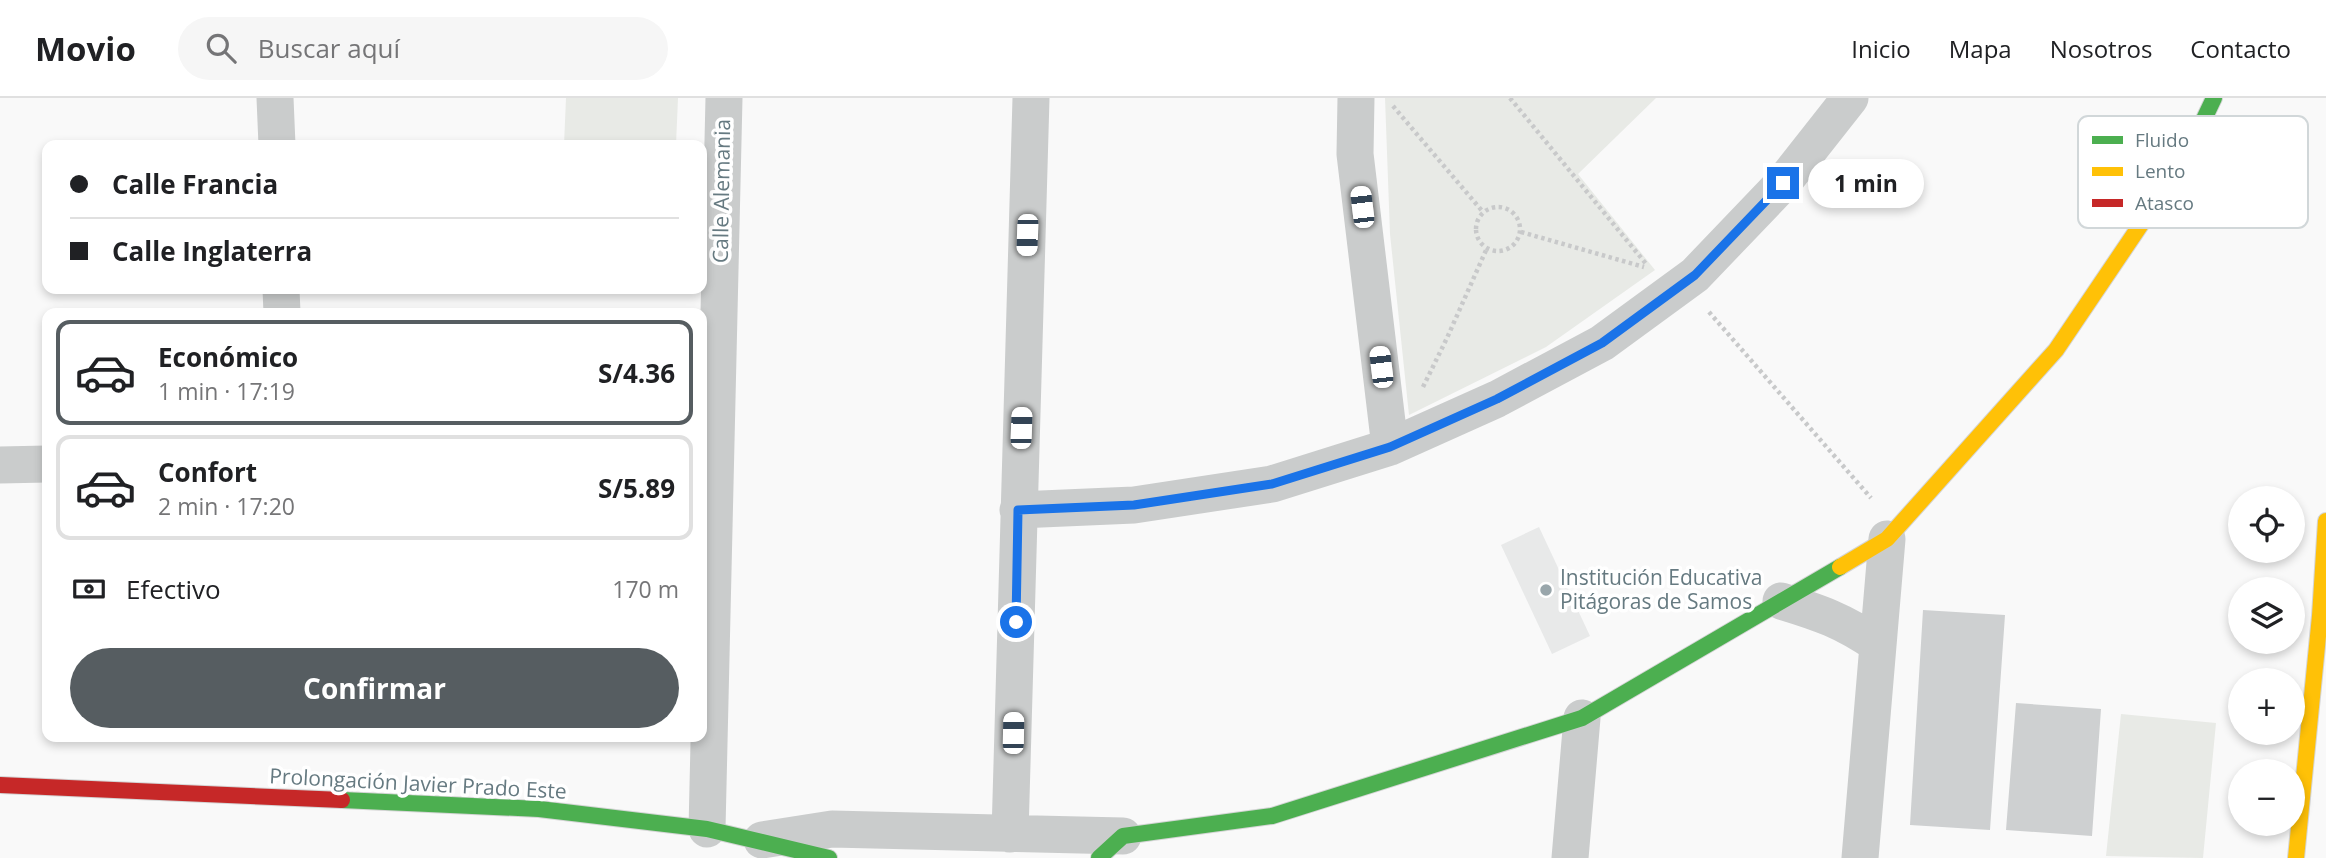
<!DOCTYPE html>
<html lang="es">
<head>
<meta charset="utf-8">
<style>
	:root { --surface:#fff; --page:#f6f6f6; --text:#202124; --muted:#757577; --line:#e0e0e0; --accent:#565d61 }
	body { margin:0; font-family:"Open Sans",sans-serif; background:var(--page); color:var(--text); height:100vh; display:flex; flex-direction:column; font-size:26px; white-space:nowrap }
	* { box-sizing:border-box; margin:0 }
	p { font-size:23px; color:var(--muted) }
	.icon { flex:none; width:38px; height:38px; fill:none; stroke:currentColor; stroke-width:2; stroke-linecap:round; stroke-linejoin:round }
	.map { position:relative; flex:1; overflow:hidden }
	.panel { position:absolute; left:42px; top:210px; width:665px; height:434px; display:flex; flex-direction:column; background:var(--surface); border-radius:14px; box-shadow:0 4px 10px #0003 }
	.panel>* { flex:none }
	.banner { position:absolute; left:42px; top:42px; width:665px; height:154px; border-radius:14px; box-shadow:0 4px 10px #0003; display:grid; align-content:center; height:154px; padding:0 28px; background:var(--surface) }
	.tools { position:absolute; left:2228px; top:388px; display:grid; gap:14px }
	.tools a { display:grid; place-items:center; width:77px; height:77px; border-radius:50%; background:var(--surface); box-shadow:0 4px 10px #0003; font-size:35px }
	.end { position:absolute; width:32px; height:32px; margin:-16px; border:9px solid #1a73e8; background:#fff; box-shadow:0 0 0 4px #fff }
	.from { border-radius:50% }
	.bubble { position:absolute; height:49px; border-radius:24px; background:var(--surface); box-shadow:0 4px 10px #0003; font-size:23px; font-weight:700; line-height:49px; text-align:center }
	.car { position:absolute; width:21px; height:42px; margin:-21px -10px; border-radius:9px; box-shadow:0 0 5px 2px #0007; background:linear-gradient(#fff 24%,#345 0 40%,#fff 0 76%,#345 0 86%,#fff 0) }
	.banner b { display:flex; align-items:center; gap:24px; height:66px; font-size:26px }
	.banner b+b { border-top:2px solid var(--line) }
	.banner i { width:18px; height:18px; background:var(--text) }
	ul { padding:12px 0 0; list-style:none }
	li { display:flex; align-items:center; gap:21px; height:105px; margin:0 14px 10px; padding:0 14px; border:4px solid var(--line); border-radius:14px }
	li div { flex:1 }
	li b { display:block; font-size:26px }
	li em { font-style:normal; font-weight:700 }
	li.selected { border-color:var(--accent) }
	li>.icon { width:63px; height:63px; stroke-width:1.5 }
	.pay { display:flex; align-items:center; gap:18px; height:77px; padding:0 28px; font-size:26px }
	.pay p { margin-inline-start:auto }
	.cta { display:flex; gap:14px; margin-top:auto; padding:14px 28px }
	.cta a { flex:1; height:80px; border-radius:42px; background:var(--accent); color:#fff; font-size:28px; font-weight:700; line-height:80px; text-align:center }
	header { display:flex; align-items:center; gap:42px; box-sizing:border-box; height:98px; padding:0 35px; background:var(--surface); border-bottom:2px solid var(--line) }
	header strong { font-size:33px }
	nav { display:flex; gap:38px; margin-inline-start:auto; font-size:24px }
	.search { width:490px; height:63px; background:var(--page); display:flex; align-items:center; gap:18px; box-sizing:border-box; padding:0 24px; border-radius:38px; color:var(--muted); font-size:26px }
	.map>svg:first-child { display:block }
	.built { fill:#e8e9e9 }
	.green { fill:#e8eae6 }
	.building { fill:#ced0d1 }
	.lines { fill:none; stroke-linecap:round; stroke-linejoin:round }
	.fast-casing { stroke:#d4d5d5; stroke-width:18 }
	.slow-casing { stroke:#d4d5d5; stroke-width:18 }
	.jam-casing { stroke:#d4d5d5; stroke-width:18 }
	.path { stroke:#c8c9ca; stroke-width:4.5; stroke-dasharray:3.5 3.5; stroke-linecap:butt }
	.street { stroke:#cacccc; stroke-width:37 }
	.fast { stroke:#4caf50; stroke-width:16 }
	.slow { stroke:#ffc107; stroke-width:16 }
	.jam { stroke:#c62828; stroke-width:16 }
	.route { stroke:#1a73e8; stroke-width:9 }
	.poi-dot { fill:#99a6ab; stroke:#fff; stroke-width:2.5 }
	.labels { text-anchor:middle; stroke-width:7; stroke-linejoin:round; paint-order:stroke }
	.street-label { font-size:21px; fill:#667a81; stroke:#fff }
	.poi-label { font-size:21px; fill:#667a81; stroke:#fff; text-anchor:start }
	.key { fill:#fff; stroke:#d1d7d9; stroke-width:2 }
	.key-label { font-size:19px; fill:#667a81 }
</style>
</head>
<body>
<header>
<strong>Movio</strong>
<div class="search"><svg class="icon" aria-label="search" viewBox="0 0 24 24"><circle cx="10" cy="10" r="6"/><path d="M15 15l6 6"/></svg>Buscar aquí</div>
<nav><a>Inicio</a><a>Mapa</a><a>Nosotros</a><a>Contacto</a></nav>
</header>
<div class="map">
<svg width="2326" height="760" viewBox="0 0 2326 760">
	<rect width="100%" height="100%" fill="#f9f9f9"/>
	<!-- built -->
	<path class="built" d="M 1539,429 L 1590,538 L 1552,556 L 1501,447 Z"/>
	<!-- green -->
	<path class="green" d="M 566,0 L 678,0 L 676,47 L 564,47 Z
		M 1385,0 L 1656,0 L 1578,76 L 1655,172 L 1546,249 L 1409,317 L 1390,136 Z
		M 2121,616 L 2216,625 L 2203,760 L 2106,758 Z"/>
	<!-- building -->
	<path class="building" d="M 1923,512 L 2005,517 L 1990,732 L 1910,727 Z
		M 2016,605 L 2101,611 L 2092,738 L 2006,732 Z
		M 438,639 L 480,639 L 479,644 L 438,642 Z"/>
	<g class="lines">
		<defs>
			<path id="fast" d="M 2152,110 L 2186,59 L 2214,0
				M 342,702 L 539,711 L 707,731 L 829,760
				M 1099,760 L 1123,738 L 1272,718 L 1582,620 L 1840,469"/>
			<path id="slow" d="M 1840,469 L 1887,441 L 2056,252 L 2152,110
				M 2296,760 L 2320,518 L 2326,423"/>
			<path id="jam" d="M 0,687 L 342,702"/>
		</defs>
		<!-- fast casing -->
		<use href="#fast" class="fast-casing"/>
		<!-- slow casing -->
		<use href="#slow" class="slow-casing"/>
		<!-- jam casing -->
		<use href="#jam" class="jam-casing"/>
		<!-- path -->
		<path class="path" d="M 1510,0 L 1647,167
			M 1393,8 L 1483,114
			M1476 131a22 22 0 1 1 44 0a22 22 0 1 1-44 0Z
			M 1521,134 L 1644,169
			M 1709,214 L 1871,400
			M 1423,289 L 1447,240 L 1487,150"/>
		<!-- street -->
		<path class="street" d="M 275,0 L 277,47
			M 1356,0 L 1355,56 L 1390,349
			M 281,191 L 282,215
			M 0,367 L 47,366
			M 1018,412 L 1134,407 L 1272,386 L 1390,349 L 1497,301 L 1602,245 L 1695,177 L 1783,85 L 1850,0
			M 1781,503 C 1821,515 1843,523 1877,546
			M 707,731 L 724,0
			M 1010,736 L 1031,0
			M 762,742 L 832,731 L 1123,738
			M 1570,760 L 1582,620
			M 1860,760 L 1887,441"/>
		<!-- fast -->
		<use href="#fast" class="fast"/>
		<!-- slow -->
		<use href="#slow" class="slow"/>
		<!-- jam -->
		<use href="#jam" class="jam"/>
	</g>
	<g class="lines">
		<!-- route -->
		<path class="route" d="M 1016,524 L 1018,412 L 1134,407 L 1272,386 L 1390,349 L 1497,301 L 1602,245 L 1695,177 L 1783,85"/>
	</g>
	<!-- markers -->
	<circle class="poi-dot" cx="1546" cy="492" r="7"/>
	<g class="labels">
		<!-- street labels -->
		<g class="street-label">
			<text transform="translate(722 93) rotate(-89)" y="7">Calle Alemania</text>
			<text transform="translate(418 686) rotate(3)" y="7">Prolongación Javier Prado Este</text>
		</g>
		<!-- poi labels -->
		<g class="poi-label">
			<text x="1560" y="487">Institución Educativa<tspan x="1560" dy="24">Pitágoras de Samos</tspan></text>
		</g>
	</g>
	<!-- legend -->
	<rect x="2078" y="18" width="230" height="112" rx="10" class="key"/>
	<rect x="2092" y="38" width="31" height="8" fill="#4caf50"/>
	<rect x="2092" y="69" width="31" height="9" fill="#ffc107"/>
	<rect x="2092" y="101" width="31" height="8" fill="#c62828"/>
	<g class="key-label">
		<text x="2135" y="49">Fluido</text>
		<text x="2135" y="80">Lento</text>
		<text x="2135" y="112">Atasco</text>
	</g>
</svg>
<div class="tools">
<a><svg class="icon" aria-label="locate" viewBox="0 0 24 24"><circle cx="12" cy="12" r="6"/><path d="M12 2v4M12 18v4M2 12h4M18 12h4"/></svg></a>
<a><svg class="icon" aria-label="layers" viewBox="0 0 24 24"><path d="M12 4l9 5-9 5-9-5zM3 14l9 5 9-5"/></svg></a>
<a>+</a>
<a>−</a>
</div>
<i class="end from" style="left:1016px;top:524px"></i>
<i class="end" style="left:1783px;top:85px"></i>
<div class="bubble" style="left:1808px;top:61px;width:116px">1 min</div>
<i class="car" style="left:1362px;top:109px;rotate:353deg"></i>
<i class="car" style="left:1027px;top:137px;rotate:182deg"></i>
<i class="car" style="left:1381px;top:269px;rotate:353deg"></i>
<i class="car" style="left:1021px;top:330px;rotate:2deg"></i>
<i class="car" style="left:1013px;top:635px;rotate:1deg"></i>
<div class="banner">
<b><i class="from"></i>Calle Francia</b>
<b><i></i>Calle Inglaterra</b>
</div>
<section class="panel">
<ul>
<li class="selected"><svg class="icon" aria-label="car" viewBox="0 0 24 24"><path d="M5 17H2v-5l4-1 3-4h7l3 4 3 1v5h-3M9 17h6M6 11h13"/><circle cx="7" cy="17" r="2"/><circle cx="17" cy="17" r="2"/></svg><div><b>Económico</b><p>1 min · 17:19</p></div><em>S/4.36</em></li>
<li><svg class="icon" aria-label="car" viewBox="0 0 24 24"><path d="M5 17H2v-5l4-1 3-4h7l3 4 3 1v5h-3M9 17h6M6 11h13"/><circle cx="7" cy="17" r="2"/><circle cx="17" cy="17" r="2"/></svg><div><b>Confort</b><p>2 min · 17:20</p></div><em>S/5.89</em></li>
</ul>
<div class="pay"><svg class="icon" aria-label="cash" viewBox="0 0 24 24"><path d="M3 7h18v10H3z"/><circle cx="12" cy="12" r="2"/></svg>Efectivo<p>170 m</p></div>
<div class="cta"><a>Confirmar</a></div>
</section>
</div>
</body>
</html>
